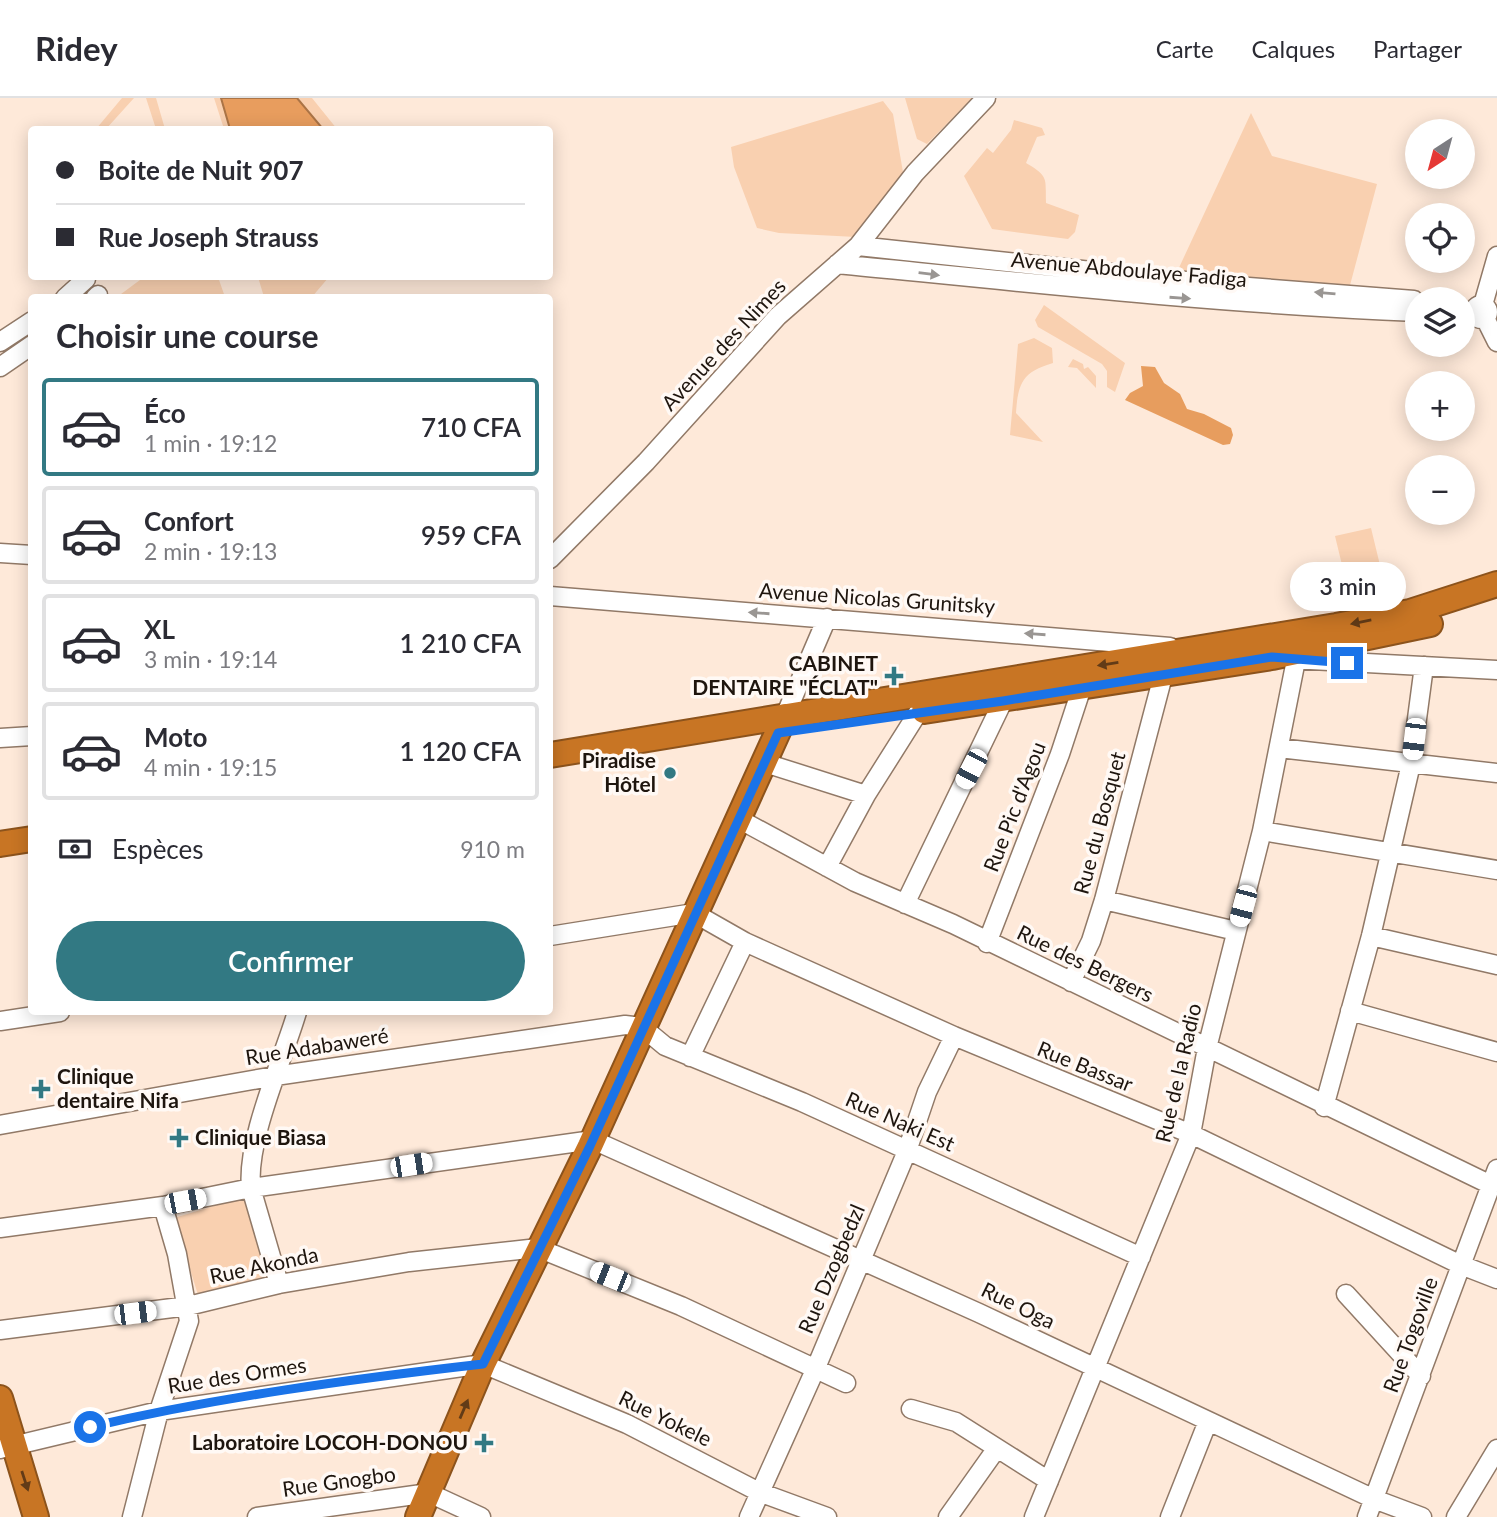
<!DOCTYPE html>
<html lang="fr">
<head>
<meta charset="utf-8">
<style>
	:root { --surface:#fff; --page:#f7f7f7; --text:#2b2b33; --muted:#7c7c81; --line:#e1e1e2; --accent:#327983 }
	body { margin:0; font-family:Lato,sans-serif; background:var(--page); color:var(--text); height:100vh; display:flex; flex-direction:column; font-size:26px; white-space:nowrap }
	* { box-sizing:border-box; margin:0 }
	p { font-size:23px; color:var(--muted) }
	.icon { flex:none; width:38px; height:38px; fill:none; stroke:currentColor; stroke-width:2; stroke-linecap:round; stroke-linejoin:round }
	.map { position:relative; flex:1; overflow:hidden }
	.panel { position:absolute; left:28px; top:196px; width:525px; height:721px; display:flex; flex-direction:column; background:var(--surface); border-radius:7px; box-shadow:0 4px 18px #0003 }
	.panel>* { flex:none }
	.guide { position:absolute; left:28px; top:28px; width:525px; height:154px; border-radius:7px; box-shadow:0 4px 18px #0003; display:grid; align-content:center; height:154px; padding:0 28px; background:var(--surface) }
	.needle { width:46px; rotate:216deg }
	.buttons { position:absolute; left:1405px; top:21px; display:grid; gap:14px }
	.buttons a { display:grid; place-items:center; width:70px; height:70px; border-radius:50%; background:var(--surface); box-shadow:0 4px 18px #0003; font-size:35px }
	.end { position:absolute; width:32px; height:32px; margin:-16px; border:9px solid #1a73e8; background:#fff; box-shadow:0 0 0 4px #fff }
	.from { border-radius:50% }
	.bubble { position:absolute; height:49px; border-radius:24px; background:var(--surface); box-shadow:0 4px 18px #0003; font-size:23px; font-weight:600; line-height:49px; text-align:center }
	.car { position:absolute; width:21px; height:42px; margin:-21px -10px; border-radius:9px; box-shadow:0 0 5px 2px #0007; background:linear-gradient(#fff 24%,#345 0 40%,#fff 0 76%,#345 0 86%,#fff 0) }
	.guide b { display:flex; align-items:center; gap:24px; height:66px; font-size:26px }
	.guide b+b { border-top:2px solid var(--line) }
	.guide i { width:18px; height:18px; background:var(--text) }
	ul { padding:0; list-style:none }
	li { display:flex; align-items:center; gap:21px; height:98px; margin:0 14px 10px; padding:0 14px; border:4px solid var(--line); border-radius:7px }
	li div { flex:1 }
	li b { display:block; font-size:26px }
	li em { font-style:normal; font-weight:600 }
	li.on { border-color:var(--accent) }
	li>.icon { width:63px; height:63px; stroke-width:1.5 }
	h2 { padding:0 28px; font-size:32px; line-height:84px }
	.pay { display:flex; align-items:center; gap:18px; height:77px; padding:0 28px; font-size:26px }
	.pay p { margin-inline-start:auto }
	.primary-button { display:flex; gap:14px; margin-top:auto; padding:14px 28px }
	.primary-button a { flex:1; height:80px; border-radius:42px; background:var(--accent); color:#fff; font-size:28px; font-weight:600; line-height:80px; text-align:center }
	header { display:flex; align-items:center; gap:42px; box-sizing:border-box; height:98px; padding:0 35px; background:var(--surface); border-bottom:2px solid var(--line) }
	header strong { font-size:33px }
	nav { display:flex; gap:38px; margin-inline-start:auto; font-size:24px }
	.map>svg:first-child { display:block }
	.green { fill:#f9d0b0 }
	.forest { fill:#e79d5e }
	.water { fill:#e89d5e; stroke:#ab7446; stroke-width:2 }
	.lines { fill:none; stroke-linecap:round; stroke-linejoin:round }
	.minor-casing { stroke:#917967; stroke-width:21 }
	.highway-casing { stroke:#8c531c; stroke-width:28 }
	.minor { stroke:#fff; stroke-width:18 }
	.highway { stroke:#c87524; stroke-width:24 }
	.oneway { fill:#9a9693 }
	.oneway2 { fill:#623b17 }
	.route { stroke:#1a73e8; stroke-width:9 }
	.poi-dot { fill:#327983; stroke:#fff9f5; stroke-width:2.5 }
	.labels { text-anchor:middle; stroke-width:7; stroke-linejoin:round; paint-order:stroke }
	.street-label { font-size:21px; fill:#1e150e; stroke:#fff9f5 }
	.poi-label { font-size:21px; font-weight:bold; fill:#1e150e; stroke:#fff9f5; text-anchor:end }
</style>
</head>
<body>
<header>
<strong>Ridey</strong>
<nav><a>Carte</a><a>Calques</a><a>Partager</a></nav>
</header>
<div class="map">
<svg width="1497" height="1419" viewBox="0 0 1497 1419">
	<rect width="100%" height="100%" fill="#fee9d9"/>
	<!-- green -->
	<path class="green" d="M 122,0 L 134,0 L 106,31 L 96,31 Z
		M 146,0 L 156,0 L 165,31 L 156,31 Z
		M 214,0 L 312,0 L 337,31 L 224,31 Z
		M 905,0 L 972,0 L 927,46 L 917,41 Z
		M 883,3 L 893,16 L 904,80 L 856,139 L 779,135 L 757,130 L 734,69 L 731,49 Z
		M 1251,15 L 1272,58 L 1377,86 L 1349,191 L 1177,174 Z
		M 1014,22 L 1042,30 L 1045,37 L 1037,39 L 1026,65 C 1050,79 1045,81 1046,105 L 1079,117 L 1075,134 L 1068,141 L 992,131 L 964,78 L 987,50 L 993,55 L 1011,32 Z
		M 144,179 L 218,179 L 225,199 L 117,199 Z
		M 258,179 L 258,178 L 329,179 L 311,200 L 264,199 Z
		M 1044,207 L 1125,265 L 1115,294 L 1107,289 L 1107,273 L 1102,266 L 1038,229 L 1035,222 Z
		M 1034,240 L 1052,250 L 1053,265 C 1023,274 1018,284 1016,315 L 1043,344 L 1010,337 L 1018,246 Z
		M 1073,261 L 1083,266 L 1084,271 L 1088,269 L 1096,278 L 1096,290 L 1077,270 L 1068,269 Z
		M 1371,430 L 1385,488 L 1349,496 L 1335,438 Z
		M 250,1097 L 275,1177 L 199,1200 L 174,1120 Z"/>
	<!-- forest -->
	<path class="forest" d="M 1141,268 L 1155,269 L 1164,285 L 1180,296 L 1187,311 L 1204,316 L 1231,330 L 1233,337 L 1230,346 L 1223,347 L 1125,302 L 1130,295 L 1143,288 Z"/>
	<!-- water -->
	<path class="water" d="M 221,0 L 297,0 L 323,31 L 230,31 Z"/>
	<g class="lines">
		<defs>
			<path id="minor" d="M 858,148 L 1223,187 L 1414,202
				M 837,166 C 1031,185 1223,206 1418,214
				M 65,200 L 86,181
				M 95,200 L 98,197
				M1474 214a7 7 0 1 1 14 0a7 7 0 1 1-14 0Z
				M 1483,207 L 1497,158
				M 1485,220 L 1497,244
				M 0,244 L 32,223
				M 0,269 L 32,247
				M 0,455 L 32,457
				M 550,461 L 646,364 L 778,218 L 858,148 L 915,75 L 986,0
				M 550,498 L 1170,549
				M 1292,561 L 1497,572
				M 785,618 L 827,520
				M 0,640 L 32,638
				M 1279,650 L 1497,675
				M 762,664 L 866,697
				M 737,720 L 855,784 L 953,826 L 1491,1087
				M 1262,733 L 1497,772
				M 827,769 L 866,697 L 919,613
				M 1104,802 L 1236,833
				M 905,806 L 1003,603
				M 550,838 L 694,815 L 745,844 L 954,938 L 1191,1036 L 1461,1167 L 1497,1181
				M 1371,838 L 1497,867
				M 987,845 L 1060,656 L 1082,589
				M 1071,884 L 1091,843 L 1104,802 L 1164,574
				M 1350,913 L 1497,954
				M 297,914 C 283,962 246,1041 251,1090 L 593,1042 L 979,1215 L 1374,1401 L 1422,1419
				M 0,923 L 60,914
				M 690,959 L 745,844
				M 1324,1009 L 1371,838 L 1411,666 L 1424,568
				M 0,1027 L 275,978 L 625,927 L 642,929 L 665,948 L 802,1004 L 1141,1159
				M 0,1130 L 163,1108
				M 1346,1196 L 1421,1278
				M 0,1232 L 188,1208 L 279,1186 L 409,1164 L 538,1150 L 681,1208 L 846,1285
				M 911,1311 L 956,1324 L 997,1350
				M 0,1351 L 159,1313 L 483,1266 L 627,1326 L 759,1394 L 827,1419
				M 132,1419 L 159,1313 L 189,1223 L 177,1156 L 163,1108 L 251,1090 L 279,1186
				M 257,1419 L 429,1395 L 481,1419
				M 749,1419 L 815,1272 L 907,1053 L 927,994 L 954,938
				M 948,1419 L 997,1350 L 1049,1383
				M 1034,1419 L 1191,1036 L 1207,950 L 1262,733 L 1296,562
				M 1170,1419 L 1208,1323
				M 1367,1419 L 1497,1071
				M 1456,1419 L 1497,1351"/>
			<path id="highway" d="M 924,613 L 1272,559 L 1430,526
				M 550,657 L 1336,528 L 1410,514 L 1497,486
				M 0,746 L 32,741
				M 0,1300 L 36,1419
				M 418,1419 L 483,1266 L 590,1048 L 785,618"/>
		</defs>
		<!-- minor casing -->
		<use href="#minor" class="minor-casing"/>
		<!-- highway casing -->
		<use href="#highway" class="highway-casing"/>
		<!-- minor -->
		<use href="#minor" class="minor"/>
		<!-- highway -->
		<use href="#highway" class="highway"/>
	</g>
	<!-- one-way arrows -->
	<defs><path id="oneway-solid" d="M-6-.8H1V-3.2L6.5 0L1 3.2V.8H-6Z" transform="scale(1.75)"/></defs>
	<g class="oneway">
		<use href="#oneway-solid" transform="translate(929 176) rotate(7)"/>
		<use href="#oneway-solid" transform="translate(1325 195) rotate(-175)"/>
		<use href="#oneway-solid" transform="translate(1180 200) rotate(4)"/>
		<use href="#oneway-solid" transform="translate(759 515) rotate(-176)"/>
		<use href="#oneway-solid" transform="translate(1035 536) rotate(-176)"/>
	</g>
	<g class="oneway2">
		<use href="#oneway-solid" transform="translate(1361 524) rotate(169)"/>
		<use href="#oneway-solid" transform="translate(1108 566) rotate(171)"/>
		<use href="#oneway-solid" transform="translate(464 1311) rotate(-67)"/>
		<use href="#oneway-solid" transform="translate(25 1383) rotate(72)"/>
	</g>
	<g class="lines">
		<!-- route -->
		<path class="route" d="M 90,1329 C 219,1299 351,1281 483,1266 L 590,1048 L 778,635 L 1003,603 L 1272,559 L 1347,565"/>
	</g>
	<!-- markers -->
	<g class="poi-dot">
		<path d="M890.5 567.5h7v7h7v7h-7v7h-7v-7h-7v-7h7z"/>
		<circle cx="670" cy="675" r="7"/>
		<path d="M37.5 980.5h7v7h7v7h-7v7h-7v-7h-7v-7h7z"/>
		<path d="M175.5 1029.5h7v7h7v7h-7v7h-7v-7h-7v-7h7z"/>
		<path d="M480.5 1334.5h7v7h7v7h-7v7h-7v-7h-7v-7h7z"/>
	</g>
	<g class="labels">
		<!-- street labels -->
		<g class="street-label">
			<text transform="translate(1129 172) rotate(5)" y="7">Avenue Abdoulaye Fadiga</text>
			<text transform="translate(724 247) rotate(-47)" y="7">Avenue des Nimes</text>
			<text transform="translate(877 501) rotate(4)" y="7">Avenue Nicolas Grunitsky</text>
			<text transform="translate(1015 709) rotate(-69)" y="7">Rue Pic d'Agou</text>
			<text transform="translate(1100 725) rotate(-75)" y="7">Rue du Bosquet</text>
			<text transform="translate(1085 866) rotate(26)" y="7">Rue des Bergers</text>
			<text transform="translate(317 949) rotate(-9)" y="7">Rue Adabaweré</text>
			<text transform="translate(1085 969) rotate(22)" y="7">Rue Bassar</text>
			<text transform="translate(1179 975) rotate(-77)" y="7">Rue de la Radio</text>
			<text transform="translate(900 1024) rotate(24)" y="7">Rue Naki Est</text>
			<text transform="translate(264 1168) rotate(-12)" y="7">Rue Akonda</text>
			<text transform="translate(832 1171) rotate(-67)" y="7">Rue Dzogbedzl</text>
			<text transform="translate(1018 1208) rotate(26)" y="7">Rue Oga</text>
			<text transform="translate(1411 1237) rotate(-70)" y="7">Rue Togoville</text>
			<text transform="translate(237 1278) rotate(-9)" y="7">Rue des Ormes</text>
			<text transform="translate(665 1321) rotate(26)" y="7">Rue Yokele</text>
			<text transform="translate(339 1384) rotate(-8)" y="7">Rue Gnogbo</text>
		</g>
		<!-- poi labels -->
		<g class="poi-label">
			<text x="878" y="573">CABINET<tspan x="878" dy="24">DENTAIRE "ÉCLAT"</tspan></text>
			<text x="656" y="670">Piradise<tspan x="656" dy="24">Hôtel</tspan></text>
			<text x="57" y="986" text-anchor="start">Clinique<tspan x="57" dy="24">dentaire Nifa</tspan></text>
			<text x="195" y="1047" text-anchor="start">Clinique Biasa</text>
			<text x="468" y="1352">Laboratoire LOCOH-DONOU</text>
		</g>
	</g>
</svg>
<div class="buttons">
<a><svg class="needle" viewBox="-14 -14 28 28"><path d="M0-13l5 13h-10z" fill="#e53935"/><path d="M0 13l5-13h-10z" fill="#7c7c81"/></svg></a>
<a><svg class="icon" aria-label="locate" viewBox="0 0 24 24"><circle cx="12" cy="12" r="6"/><path d="M12 2v4M12 18v4M2 12h4M18 12h4"/></svg></a>
<a><svg class="icon" aria-label="layers" viewBox="0 0 24 24"><path d="M12 4l9 5-9 5-9-5zM3 14l9 5 9-5"/></svg></a>
<a>+</a>
<a>−</a>
</div>
<i class="end from" style="left:90px;top:1329px"></i>
<i class="end" style="left:1347px;top:565px"></i>
<div class="bubble" style="left:1290px;top:464px;width:116px">3 min</div>
<i class="car" style="left:1414px;top:641px;rotate:187deg"></i>
<i class="car" style="left:971px;top:671px;rotate:208deg"></i>
<i class="car" style="left:1243px;top:808px;rotate:195deg"></i>
<i class="car" style="left:411px;top:1067px;rotate:81deg"></i>
<i class="car" style="left:185px;top:1103px;rotate:79deg"></i>
<i class="car" style="left:610px;top:1179px;rotate:292deg"></i>
<i class="car" style="left:135px;top:1215px;rotate:83deg"></i>
<div class="guide">
<b><i class="from"></i>Boite de Nuit 907</b>
<b><i></i>Rue Joseph Strauss</b>
</div>
<section class="panel">
<h2>Choisir une course</h2>
<ul>
<li class="on"><svg class="icon" aria-label="car" viewBox="0 0 24 24"><path d="M5 17H2v-5l4-1 3-4h7l3 4 3 1v5h-3M9 17h6M6 11h13"/><circle cx="7" cy="17" r="2"/><circle cx="17" cy="17" r="2"/></svg><div><b>Éco</b><p>1 min · 19:12</p></div><em>710 CFA</em></li>
<li><svg class="icon" aria-label="car" viewBox="0 0 24 24"><path d="M5 17H2v-5l4-1 3-4h7l3 4 3 1v5h-3M9 17h6M6 11h13"/><circle cx="7" cy="17" r="2"/><circle cx="17" cy="17" r="2"/></svg><div><b>Confort</b><p>2 min · 19:13</p></div><em>959 CFA</em></li>
<li><svg class="icon" aria-label="car" viewBox="0 0 24 24"><path d="M5 17H2v-5l4-1 3-4h7l3 4 3 1v5h-3M9 17h6M6 11h13"/><circle cx="7" cy="17" r="2"/><circle cx="17" cy="17" r="2"/></svg><div><b>XL</b><p>3 min · 19:14</p></div><em>1 210 CFA</em></li>
<li><svg class="icon" aria-label="car" viewBox="0 0 24 24"><path d="M5 17H2v-5l4-1 3-4h7l3 4 3 1v5h-3M9 17h6M6 11h13"/><circle cx="7" cy="17" r="2"/><circle cx="17" cy="17" r="2"/></svg><div><b>Moto</b><p>4 min · 19:15</p></div><em>1 120 CFA</em></li>
</ul>
<div class="pay"><svg class="icon" aria-label="cash" viewBox="0 0 24 24"><path d="M3 7h18v10H3z"/><circle cx="12" cy="12" r="2"/></svg>Espèces<p>910 m</p></div>
<div class="primary-button"><a>Confirmer</a></div>
</section>
</div>
</body>
</html>
